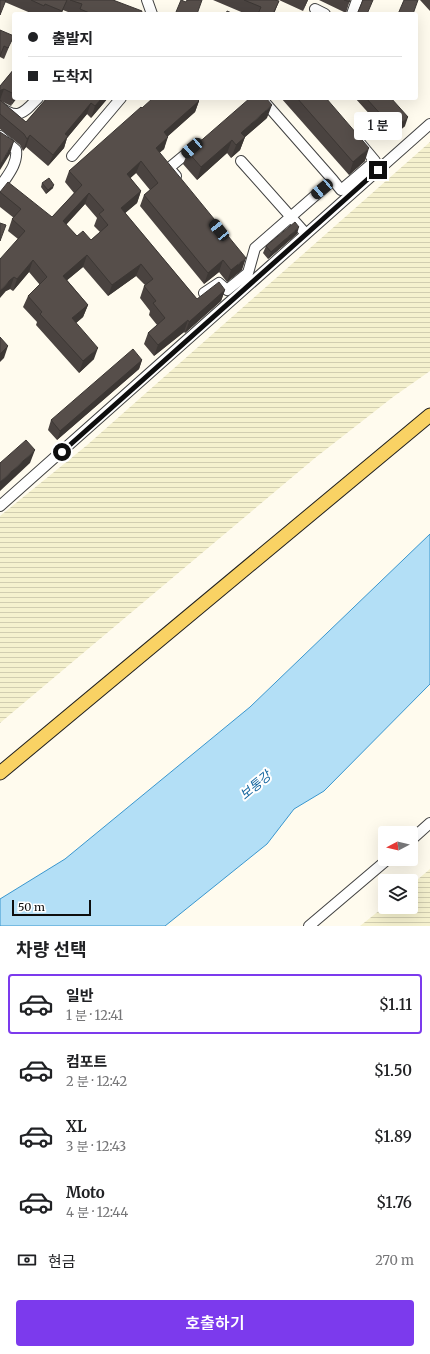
<!DOCTYPE html>
<html lang="ko">
<head>
<meta charset="utf-8">
<style>
	:root { --surface:#fff; --page:#f6f6f6; --text:#202124; --muted:#757577; --line:#e0e0e0; --accent:#7c3aed }
	body { margin:0; font-family:Merriweather,"Noto Sans KR",serif; background:var(--page); color:var(--text); height:100vh; display:flex; flex-direction:column; font-size:15px; white-space:nowrap }
	* { box-sizing:border-box; margin:0 }
	p { font-size:13px; color:var(--muted) }
	.icon { flex:none; width:22px; height:22px; fill:none; stroke:currentColor; stroke-width:2; stroke-linecap:round; stroke-linejoin:round }
	.map { position:relative; height:926px; overflow:hidden }
	.panel { display:flex; flex-direction:column; background:var(--surface); flex:1 }
	.panel>* { flex:none }
	.guide { position:absolute; left:12px; top:12px; width:406px; height:88px; border-radius:4px; box-shadow:0 4px 16px #0002; display:grid; align-content:center; height:88px; padding:0 16px; background:var(--surface) }
	.needle { width:26px; rotate:263deg }
	.buttons { position:absolute; left:378px; top:826px; display:grid; gap:8px }
	.buttons a { display:grid; place-items:center; width:40px; height:40px; border-radius:4px; background:var(--surface); box-shadow:0 4px 16px #0002; font-size:20px }
	.scale { position:absolute; left:12px; bottom:10px; width:79px; box-sizing:border-box; padding-left:4px; border:2px solid #0e0e0e; border-top:0; font-size:11px; line-height:14px; white-space:nowrap; color:#0e0e0e; -webkit-text-stroke:3px #fff; paint-order:stroke }
	.end { position:absolute; width:18px; height:18px; margin:-9px; border:5px solid #0e0e0e; background:#fff; box-shadow:0 0 0 2px #fff }
	.from { border-radius:50% }
	.bubble { position:absolute; height:28px; border-radius:4px; background:var(--surface); box-shadow:0 4px 16px #0002; font-size:13px; font-weight:600; line-height:28px; text-align:center }
	.car { position:absolute; width:12px; height:24px; margin:-12px -6px; border-radius:5px; box-shadow:0 0 3px 1px #0007; background:linear-gradient(#222 24%,#8ab4d8 0 40%,#222 0 76%,#8ab4d8 0 86%,#222 0) }
	.guide b { display:flex; align-items:center; gap:14px; height:38px; font-size:15px }
	.guide b+b { border-top:1px solid var(--line) }
	.guide i { width:10px; height:10px; background:var(--text) }
	ul { padding:0; list-style:none }
	li { display:flex; align-items:center; gap:12px; height:60px; margin:0 8px 6px; padding:0 8px; border:2px solid transparent; border-radius:4px }
	li div { flex:1 }
	li b { display:block; font-size:15px }
	li em { font-style:normal; font-weight:600 }
	li.active { border-color:var(--accent) }
	li>.icon { width:36px; height:36px; stroke-width:1.5 }
	h2 { padding:0 16px; font-size:18px; line-height:48px }
	.pay { display:flex; align-items:center; gap:10px; height:44px; padding:0 16px; font-size:15px }
	.pay p { margin-inline-start:auto }
	.action { display:flex; gap:8px; margin-top:auto; padding:8px 16px }
	.action a { flex:1; height:46px; border-radius:4px; background:var(--accent); color:#fff; font-size:16px; font-weight:600; line-height:46px; text-align:center }
	.map>svg:first-child { display:block }
	.farmland { fill:url(#farmland-rules) }
	.water { fill:#b3dff6; stroke:#3996ce }
	.lines { fill:none; stroke-linecap:round; stroke-linejoin:round }
	.minor-casing { stroke:#414141; stroke-width:12 }
	.major-casing { stroke:#1f1f1f; stroke-width:15 }
	.minor { stroke:#fff; stroke-width:10 }
	.major { stroke:#f9d264; stroke-width:13 }
	.wall { fill:#4a4340; fill-rule:evenodd }
	.shaded-wall { fill:#3c3734 }
	.building { fill:#564e4a; stroke:#3c3734; fill-rule:evenodd }
	.route { stroke:#0e0e0e; stroke-width:5 }
	.labels { text-anchor:middle; stroke-width:4; stroke-linejoin:round; paint-order:stroke }
	.water-label { font-size:13px; font-style:italic; fill:#1667a0; stroke:#fff }
</style>
</head>
<body>
<div class="map">
<svg width="430" height="926" viewBox="0 0 430 926">
	<defs>
		<pattern id="farmland-rules" width="6" height="5" patternUnits="userSpaceOnUse"><rect width="6" height="5" fill="#f5f1ce"/><path d="M0 2.5h6" fill="none" stroke="#d1cdb0"/></pattern>
	</defs>
	<rect width="100%" height="100%" fill="#fffbee"/>
	<!-- farmland -->
	<path class="farmland" d="M 430,142 L 430,371 L 393,397 L 315,458 L 0,723 L 0,516 L 86,446 Z
		M 430,869 L 430,926 L 360,926 L 385,906 L 411,907 L 411,885 Z"/>
	<!-- water -->
	<path class="water" d="M 430,534 L 430,684 L 324,791 L 294,809 L 267,844 L 165,926 L 0,926 L 0,899 L 65,859 L 250,707 Z"/>
	<g class="lines">
		<defs>
			<path id="minor" d="M 147,0 L 152,14
				M 315,9 L 325,14
				M 352,14 L 357,0
				M 261,98 L 333,180
				M 0,107 C 19,121 24,112 38,98
				M 0,136 L 16,150 C 18,164 7,176 0,187
				M 72,156 L 121,98
				M 241,161 L 306,234
				M 176,176 L 169,168 L 198,144
				M 204,293 L 219,283 L 227,290 L 248,273 L 255,248 L 333,180 L 341,190 L 375,161 L 360,143
				M 0,506 L 430,124
				M 411,840 L 430,823
				M 309,926 L 388,859"/>
			<path id="major" d="M 0,773 L 430,415"/>
		</defs>
		<!-- minor casing -->
		<use href="#minor" class="minor-casing"/>
		<!-- major casing -->
		<use href="#major" class="major-casing"/>
		<!-- minor -->
		<use href="#minor" class="minor"/>
		<!-- major -->
		<use href="#major" class="major"/>
	</g>
	<!-- wall -->
	<path class="wall" d="M 0,0 L 113,0 L 141,14 L 73,14 L 63,10 L 62,14 L 33,14 Z
		M 213,0 L 275,0 L 279,1 L 274,14 L 246,14 Z
		M 279,0 L 308,0 L 303,11 Z
		M 319,0 L 350,0 L 346,13 Z
		M 420,0 L 430,0 L 430,11 Z
		M 0,30 L 9,47 L 4,59 L 0,57 Z
		M 14,69 L 14,98 L 11,106 L 1,101 L 26,122 L 47,98 L 108,98 L 91,118 L 87,114 L 67,138 L 64,148 L 48,166 L 26,147 L 23,151 L 20,145 L 0,129 L 0,86 Z
		M 281,98 L 326,98 L 365,161 L 349,175 Z
		M 355,98 L 391,98 L 405,126 L 391,138 Z
		M 199,101 L 195,112 L 167,137 L 164,149 L 159,153 L 242,270 L 227,282 L 219,272 L 204,284 L 140,206 L 144,195 L 150,190 L 136,173 L 130,178 L 141,191 L 137,203 L 125,213 L 197,299 L 225,290 L 221,301 L 185,333 L 184,332 L 154,356 L 144,344 L 148,333 L 157,325 L 149,315 L 150,311 L 140,298 L 144,286 L 145,285 L 136,276 L 108,296 L 83,267 L 67,280 L 88,305 L 83,317 L 76,323 L 94,359 L 79,373 L 36,325 L 37,322 L 23,307 L 28,296 L 40,285 L 29,272 L 13,291 L 10,289 L 6,291 L 18,239 L 8,231 L 12,219 L 14,218 L 0,207 L 0,192 L 52,217 L 74,193 L 65,182 L 69,171 L 142,108 ZM 85,204 L 97,218 L 94,226 L 100,232 L 91,240 L 77,236 L 66,225 Z
		M 267,118 L 245,137 L 240,150 L 231,158 L 227,153 L 197,180 L 183,164 L 188,152 Z
		M 42,183 L 53,188 L 46,194 L 41,187 Z
		M 297,234 L 268,259 L 263,253 L 266,246 Z
		M 142,360 L 139,369 L 57,440 L 48,430 L 51,420 Z"/>
	<!-- shaded-wall -->
	<path class="shaded-wall" d="M 307,0 L 308,0 L 303,11 Z
		M 4,89 L 0,100 L 0,91 L 1,90 Z
		M 14,96 L 14,98 L 17,98 L 11,106 Z
		M 102,98 L 108,98 L 91,118 L 95,106 Z
		M 199,101 L 195,112 L 159,144 L 164,132 Z
		M 91,103 L 87,114 L 67,138 L 64,148 L 48,166 L 53,155 L 65,134 Z
		M 272,105 L 267,118 L 245,137 L 240,150 L 231,158 L 241,133 Z
		M 408,117 L 405,126 L 391,138 L 394,129 Z
		M 30,135 L 26,147 L 23,151 L 27,139 Z
		M 168,137 L 164,149 L 151,160 L 156,148 Z
		M 232,140 L 227,153 L 197,180 L 201,167 Z
		M 14,141 L 10,154 L 0,170 L 0,165 Z
		M 369,148 L 365,161 L 349,175 L 353,162 Z
		M 141,161 L 136,173 L 123,185 L 127,174 Z
		M 54,185 L 53,188 L 46,194 L 48,190 Z
		M 141,191 L 137,203 L 117,220 L 121,208 Z
		M 89,193 L 85,204 L 58,233 L 63,221 Z
		M 299,227 L 297,234 L 268,259 L 271,252 Z
		M 87,255 L 83,267 L 59,287 L 63,276 Z
		M 246,258 L 242,270 L 227,282 L 231,270 Z
		M 33,260 L 29,272 L 13,291 L 17,279 Z
		M 223,260 L 219,272 L 204,284 L 208,273 Z
		M 141,264 L 136,276 L 108,296 L 112,285 Z
		M 14,277 L 10,289 L 6,291 L 0,298 L 0,291 L 10,280 Z
		M 225,290 L 221,301 L 185,333 L 189,322 Z
		M 88,305 L 83,317 L 68,330 L 72,318 Z
		M 188,320 L 184,332 L 154,356 L 158,345 Z
		M 8,346 L 4,358 L 0,362 L 0,354 Z
		M 98,348 L 94,359 L 79,373 L 83,361 Z
		M 142,360 L 139,369 L 57,440 L 60,431 Z
		M 35,450 L 30,463 L 0,491 L 0,482 Z"/>
	<!-- building -->
	<path class="building" d="M 0,0 L 6,0 L 0,15 Z
		M 31,0 L 67,0 L 62,11 L 45,4 L 44,6 Z
		M 70,0 L 113,0 L 142,11 L 141,14 L 92,14 L 80,9 L 82,4 Z
		M 181,0 L 186,2 L 187,0 L 202,0 L 197,14 L 181,14 L 176,12 Z
		M 244,0 L 275,0 L 279,1 L 273,14 L 258,14 L 261,7 Z
		M 344,0 L 350,0 L 350,2 Z
		M 363,0 L 373,0 L 367,14 L 357,14 Z
		M 404,0 L 418,0 L 413,14 L 398,14 Z
		M 227,11 L 234,14 L 226,14 Z
		M 0,30 L 14,36 L 8,48 L 4,46 L 0,56 Z
		M 14,69 L 14,94 L 4,89 L 1,90 L 0,91 L 0,86 Z
		M 47,98 L 102,98 L 95,106 L 91,103 L 65,134 L 68,136 L 53,155 L 30,135 L 27,139 L 24,134 L 0,114 L 0,100 L 26,122 Z
		M 153,98 L 196,98 L 199,101 L 164,132 L 168,137 L 156,148 L 246,258 L 231,270 L 223,260 L 208,273 L 144,195 L 158,183 L 141,161 L 127,174 L 141,191 L 121,208 L 197,299 L 219,282 L 225,290 L 189,322 L 188,320 L 158,345 L 148,333 L 165,318 L 153,303 L 156,301 L 144,286 L 153,279 L 141,264 L 112,285 L 87,255 L 63,276 L 88,305 L 72,318 L 98,348 L 83,361 L 40,314 L 42,312 L 28,296 L 47,277 L 33,260 L 17,279 L 14,277 L 10,280 L 0,291 L 0,259 L 25,231 L 12,219 L 21,209 L 0,192 L 8,182 L 52,217 L 82,185 L 69,171 L 141,107 L 142,108 ZM 89,193 L 104,210 L 99,214 L 108,225 L 91,240 L 83,231 L 77,236 L 63,221 Z
		M 250,98 L 266,98 L 272,105 L 241,133 L 245,137 L 236,145 L 232,140 L 201,167 L 188,152 Z
		M 297,98 L 326,98 L 369,148 L 353,162 Z
		M 366,98 L 391,98 L 408,117 L 394,129 Z
		M 0,132 L 14,141 L 0,165 Z
		M 49,178 L 54,185 L 48,190 L 42,183 Z
		M 295,222 L 299,227 L 271,252 L 266,246 Z
		M 0,223 L 6,225 L 0,241 Z
		M 0,337 L 8,346 L 0,354 Z
		M 133,349 L 142,360 L 60,431 L 51,420 Z
		M 26,440 L 35,450 L 0,482 L 0,463 Z"/>
	<g class="lines">
		<!-- route -->
		<path class="route" d="M 62,452 L 378,170"/>
	</g>
	<g class="labels">
		<!-- water labels -->
		<g class="water-label">
			<text transform="translate(255 785) rotate(-40)" y="5">보통강</text>
		</g>
	</g>
</svg>
<div class="buttons">
<a><svg class="needle" viewBox="-14 -14 28 28"><path d="M0-13l5 13h-10z" fill="#e53935"/><path d="M0 13l5-13h-10z" fill="#757577"/></svg></a>
<a><svg class="icon" aria-label="layers" viewBox="0 0 24 24"><path d="M12 4l9 5-9 5-9-5zM3 14l9 5 9-5"/></svg></a>
</div>
<div class="scale">50 m</div>
<i class="end from" style="left:62px;top:452px"></i>
<i class="end" style="left:378px;top:170px"></i>
<div class="bubble" style="left:354px;top:112px;width:48px">1 분</div>
<i class="car" style="left:192px;top:148px;rotate:229deg"></i>
<i class="car" style="left:322px;top:189px;rotate:230deg"></i>
<i class="car" style="left:219px;top:230px;rotate:322deg"></i>
<div class="guide">
<b><i class="from"></i>출발지</b>
<b><i></i>도착지</b>
</div>
</div>
<section class="panel">
<h2>차량 선택</h2>
<ul>
<li class="active"><svg class="icon" aria-label="car" viewBox="0 0 24 24"><path d="M5 17H2v-5l4-1 3-4h7l3 4 3 1v5h-3M9 17h6M6 11h13"/><circle cx="7" cy="17" r="2"/><circle cx="17" cy="17" r="2"/></svg><div><b>일반</b><p>1 분 · 12:41</p></div><em>$1.11</em></li>
<li><svg class="icon" aria-label="car" viewBox="0 0 24 24"><path d="M5 17H2v-5l4-1 3-4h7l3 4 3 1v5h-3M9 17h6M6 11h13"/><circle cx="7" cy="17" r="2"/><circle cx="17" cy="17" r="2"/></svg><div><b>컴포트</b><p>2 분 · 12:42</p></div><em>$1.50</em></li>
<li><svg class="icon" aria-label="car" viewBox="0 0 24 24"><path d="M5 17H2v-5l4-1 3-4h7l3 4 3 1v5h-3M9 17h6M6 11h13"/><circle cx="7" cy="17" r="2"/><circle cx="17" cy="17" r="2"/></svg><div><b>XL</b><p>3 분 · 12:43</p></div><em>$1.89</em></li>
<li><svg class="icon" aria-label="car" viewBox="0 0 24 24"><path d="M5 17H2v-5l4-1 3-4h7l3 4 3 1v5h-3M9 17h6M6 11h13"/><circle cx="7" cy="17" r="2"/><circle cx="17" cy="17" r="2"/></svg><div><b>Moto</b><p>4 분 · 12:44</p></div><em>$1.76</em></li>
</ul>
<div class="pay"><svg class="icon" aria-label="cash" viewBox="0 0 24 24"><path d="M3 7h18v10H3z"/><circle cx="12" cy="12" r="2"/></svg>현금<p>270 m</p></div>
<div class="action"><a>호출하기</a></div>
</section>
</body>
</html>
